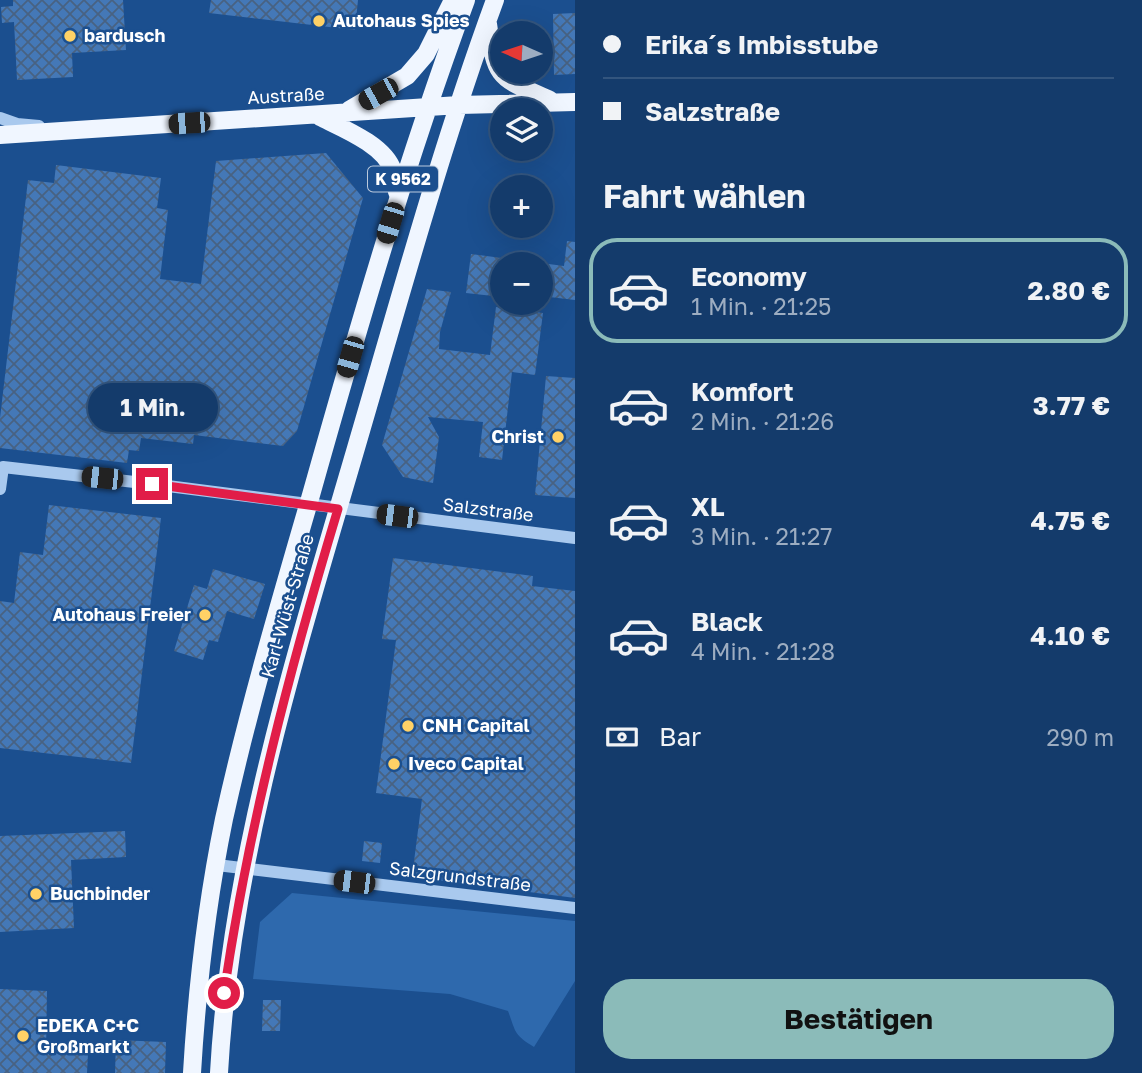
<!DOCTYPE html>
<html lang="de">
<head>
<meta charset="utf-8">
<style>
	:root { --surface:#143b6b; --page:#1d4271; --text:#f1f3f6; --muted:#9dadc1; --line:#33557e; --accent:#8bbbb9 }
	body { margin:0; font-family:"Golos Text",sans-serif; background:var(--page); color:var(--text); height:100vh; display:flex; flex-direction:column; font-size:26px; white-space:nowrap }
	* { box-sizing:border-box; margin:0 }
	p { font-size:23px; color:var(--muted) }
	.icon { flex:none; width:38px; height:38px; fill:none; stroke:currentColor; stroke-width:2; stroke-linecap:round; stroke-linejoin:round }
	.map { position:relative; flex:1; overflow:hidden }
	.panel { display:flex; flex-direction:column; background:var(--surface); width:567px }
	.panel>* { flex:none }
	.banner { display:grid; align-content:center; height:154px; padding:0 28px; background:var(--surface) }
	.needle { width:46px; rotate:273deg }
	.fabs { position:absolute; left:490px; top:21px; display:grid; gap:14px }
	.fabs a { display:grid; place-items:center; width:63px; height:63px; border-radius:50%; background:var(--surface); box-shadow:0 7px 28px #0002,0 0 0 2px var(--line); font-size:35px }
	.end { position:absolute; width:32px; height:32px; margin:-16px; border:9px solid #e11d48; background:#fff; box-shadow:0 0 0 4px #fff }
	.from { border-radius:50% }
	.bubble { position:absolute; height:49px; border-radius:24px; background:var(--surface); box-shadow:0 7px 28px #0002,0 0 0 2px var(--line); font-size:23px; font-weight:700; line-height:49px; text-align:center }
	.car { position:absolute; width:21px; height:42px; margin:-21px -10px; border-radius:9px; box-shadow:0 0 5px 2px #0007; background:linear-gradient(#222 24%,#8ab4d8 0 40%,#222 0 76%,#8ab4d8 0 86%,#222 0) }
	.banner b { display:flex; align-items:center; gap:24px; height:66px; font-size:26px }
	.banner b+b { border-top:2px solid var(--line) }
	.banner i { width:18px; height:18px; background:var(--text) }
	ul { padding:0; list-style:none }
	li { display:flex; align-items:center; gap:21px; height:105px; margin:0 14px 10px; padding:0 14px; border:4px solid transparent; border-radius:28px }
	li div { flex:1 }
	li b { display:block; font-size:26px }
	li em { font-style:normal; font-weight:700 }
	li.on { border-color:var(--accent) }
	li>.icon { width:63px; height:63px; stroke-width:1.5 }
	h2 { padding:0 28px; font-size:32px; line-height:84px }
	.pay { display:flex; align-items:center; gap:18px; height:77px; padding:0 28px; font-size:26px }
	.pay p { margin-inline-start:auto }
	.action { display:flex; gap:14px; margin-top:auto; padding:14px 28px }
	.action a { flex:1; height:80px; border-radius:28px; background:var(--accent); color:#111; font-size:28px; font-weight:700; line-height:80px; text-align:center }
	main { display:flex; flex:1; min-height:0 }
	.map>svg:first-child { display:block }
	.grass { fill:#2e69ad }
	.building { fill:url(#building-cross-hatch) }
	.lines { fill:none; stroke-linecap:round; stroke-linejoin:round }
	.minor { stroke:#a9c9ee; stroke-width:12 }
	.major { stroke:#f0f6ff; stroke-width:18 }
	.route { stroke:#e11d48; stroke-width:9 }
	.poi-dot { fill:#ffd166; stroke:#1b4f8f; stroke-width:2.5 }
	.labels { text-anchor:middle; stroke-width:5; stroke-linejoin:round; paint-order:stroke }
	.shield { fill:#1b4f8f; stroke:#bbcadd; stroke-width:2 }
	.shield-label { font-size:16px; font-weight:bold; fill:#fff }
	.poi-label { font-size:18px; font-weight:bold; fill:#fff; stroke:#1b4f8f; text-anchor:start }
	.street-label { font-size:18px; fill:#fff; stroke:#1b4f8f }
</style>
</head>
<body>
<main>
<div class="map">
<svg width="575" height="1073" viewBox="0 0 575 1073">
	<defs>
		<pattern id="building-cross-hatch" width="8" height="8" patternUnits="userSpaceOnUse" patternTransform="scale(1.75)"><rect width="8" height="8" fill="#4478b7"/><path d="M0 0l8 8M0 8l8-8" fill="none" stroke="#486282"/></pattern>
	</defs>
	<rect width="100%" height="100%" fill="#1b4f8f"/>
	<!-- grass -->
	<path class="grass" d="M 292,893 L 575,921 L 575,981 L 534,1047 C 513,1034 516,1032 508,1011 L 450,994 L 253,979 L 260,922 Z"/>
	<!-- building -->
	<path class="building" d="M 13,0 L 123,0 L 126,50 L 72,53 L 73,77 L 17,80 L 14,22 L 2,23 L 1,7 L 13,6 Z
		M 211,0 L 358,0 L 355,30 L 209,13 Z
		M 575,13 L 575,74 L 554,75 L 553,14 Z
		M 326,153 L 363,198 L 297,431 L 283,446 L 194,435 L 193,444 L 141,438 L 139,451 L 129,450 L 127,463 L 0,448 L 0,418 L 28,180 L 54,183 L 56,165 L 161,178 L 157,208 L 168,210 L 160,279 L 201,284 L 216,161 Z
		M 567,241 L 575,242 L 575,300 L 541,296 L 541,263 L 564,266 Z
		M 471,254 L 502,258 L 502,297 L 466,293 Z
		M 427,289 L 451,292 L 440,332 L 439,349 L 490,355 L 496,307 L 543,313 L 535,375 L 512,372 L 502,460 L 479,457 L 483,422 L 428,417 L 439,437 L 433,483 L 403,477 L 382,445 Z
		M 546,376 L 575,378 L 575,498 L 535,495 Z
		M 49,505 L 161,518 L 131,763 L 0,748 L 0,601 L 14,603 L 20,552 L 43,555 Z
		M 393,558 L 533,576 L 532,586 L 575,591 L 575,898 L 412,877 L 422,799 L 376,793 L 396,640 L 382,639 Z
		M 213,569 L 265,584 L 254,619 L 227,611 L 218,642 L 209,640 L 203,660 L 174,651 L 194,585 L 207,589 Z
		M 125,831 L 126,857 L 71,860 L 74,928 L 0,932 L 0,836 Z
		M 364,841 L 382,843 L 380,863 L 362,861 Z
		M 0,989 L 47,991 L 46,1053 L 88,1054 L 87,1073 L 0,1073 Z
		M 263,1000 L 281,1000 L 280,1031 L 262,1031 Z
		M 116,1040 L 166,1042 L 165,1073 L 115,1073 Z"/>
	<g class="lines">
		<!-- minor -->
		<path class="minor" d="M 0,118 L 17,124 L 39,126
			M 0,489 L 3,467 L 152,484 L 575,538
			M 217,865 L 575,908"/>
		<!-- major -->
		<path class="major" d="M 488,24 C 496,81 499,77 550,100
			M 349,110 L 407,76 L 426,54 L 453,0
			M 320,117 C 342,128 385,145 393,171 C 395,177 396,185 397,192
			M 0,135 L 459,105 L 575,102
			M 192,1073 C 197,988 207,902 224,819 C 248,710 280,602 311,495 C 358,328 406,162 466,0
			M 219,1073 C 231,858 296,653 356,448 C 400,298 441,147 495,0"/>
	</g>
	<g class="lines">
		<!-- route -->
		<path class="route" d="M 152,484 L 338,509 C 290,668 248,828 224,993"/>
	</g>
	<!-- markers -->
	<g class="poi-dot">
		<circle cx="319" cy="21" r="7"/>
		<circle cx="70" cy="36" r="7"/>
		<circle cx="558" cy="437" r="7"/>
		<circle cx="205" cy="615" r="7"/>
		<circle cx="408" cy="726" r="7"/>
		<circle cx="394" cy="764" r="7"/>
		<circle cx="36" cy="894" r="7"/>
		<circle cx="23" cy="1036" r="7"/>
	</g>
	<g class="labels">
		<!-- shield labels -->
		<rect class="shield" x="368" y="166.5" width="70" height="25" rx="5"/>
		<g class="shield-label">
			<text x="403" y="185">K 9562</text>
		</g>
		<!-- poi labels -->
		<g class="poi-label">
			<text x="333" y="27">Autohaus Spies</text>
			<text x="84" y="42">bardusch</text>
			<text x="544" y="443" text-anchor="end">Christ</text>
			<text x="191" y="621" text-anchor="end">Autohaus Freier</text>
			<text x="422" y="732">CNH Capital</text>
			<text x="408" y="770">Iveco Capital</text>
			<text x="50" y="900">Buchbinder</text>
			<text x="37" y="1032">EDEKA C+C<tspan x="37" dy="21">Großmarkt</tspan></text>
		</g>
		<!-- street labels -->
		<g class="street-label">
			<text transform="translate(286 96) rotate(-3)" y="6">Austraße</text>
			<text transform="translate(488 510) rotate(7)" y="6">Salzstraße</text>
			<text transform="translate(288 606) rotate(-74)" y="6">Karl-Wüst-Straße</text>
			<text transform="translate(460 877) rotate(7)" y="6">Salzgrundstraße</text>
		</g>
	</g>
</svg>
<div class="fabs">
<a><svg class="needle" viewBox="-14 -14 28 28"><path d="M0-13l5 13h-10z" fill="#e53935"/><path d="M0 13l5-13h-10z" fill="#9dadc1"/></svg></a>
<a><svg class="icon" aria-label="layers" viewBox="0 0 24 24"><path d="M12 4l9 5-9 5-9-5zM3 14l9 5 9-5"/></svg></a>
<a>+</a>
<a>−</a>
</div>
<i class="end from" style="left:224px;top:993px"></i>
<i class="end" style="left:152px;top:484px"></i>
<div class="bubble" style="left:88px;top:383px;width:130px">1 Min.</div>
<i class="car" style="left:378px;top:94px;rotate:241deg"></i>
<i class="car" style="left:189px;top:123px;rotate:266deg"></i>
<i class="car" style="left:390px;top:223px;rotate:197deg"></i>
<i class="car" style="left:350px;top:357px;rotate:196deg"></i>
<i class="car" style="left:102px;top:478px;rotate:276deg"></i>
<i class="car" style="left:397px;top:516px;rotate:277deg"></i>
<i class="car" style="left:354px;top:882px;rotate:277deg"></i>
</div>
<section class="panel">
<div class="banner">
<b><i class="from"></i>Erika´s Imbisstube</b>
<b><i></i>Salzstraße</b>
</div>
<h2>Fahrt wählen</h2>
<ul>
<li class="on"><svg class="icon" aria-label="car" viewBox="0 0 24 24"><path d="M5 17H2v-5l4-1 3-4h7l3 4 3 1v5h-3M9 17h6M6 11h13"/><circle cx="7" cy="17" r="2"/><circle cx="17" cy="17" r="2"/></svg><div><b>Economy</b><p>1 Min. · 21:25</p></div><em>2.80 €</em></li>
<li><svg class="icon" aria-label="car" viewBox="0 0 24 24"><path d="M5 17H2v-5l4-1 3-4h7l3 4 3 1v5h-3M9 17h6M6 11h13"/><circle cx="7" cy="17" r="2"/><circle cx="17" cy="17" r="2"/></svg><div><b>Komfort</b><p>2 Min. · 21:26</p></div><em>3.77 €</em></li>
<li><svg class="icon" aria-label="car" viewBox="0 0 24 24"><path d="M5 17H2v-5l4-1 3-4h7l3 4 3 1v5h-3M9 17h6M6 11h13"/><circle cx="7" cy="17" r="2"/><circle cx="17" cy="17" r="2"/></svg><div><b>XL</b><p>3 Min. · 21:27</p></div><em>4.75 €</em></li>
<li><svg class="icon" aria-label="car" viewBox="0 0 24 24"><path d="M5 17H2v-5l4-1 3-4h7l3 4 3 1v5h-3M9 17h6M6 11h13"/><circle cx="7" cy="17" r="2"/><circle cx="17" cy="17" r="2"/></svg><div><b>Black</b><p>4 Min. · 21:28</p></div><em>4.10 €</em></li>
</ul>
<div class="pay"><svg class="icon" aria-label="cash" viewBox="0 0 24 24"><path d="M3 7h18v10H3z"/><circle cx="12" cy="12" r="2"/></svg>Bar<p>290 m</p></div>
<div class="action"><a>Bestätigen</a></div>
</section>
</main>
</body>
</html>
